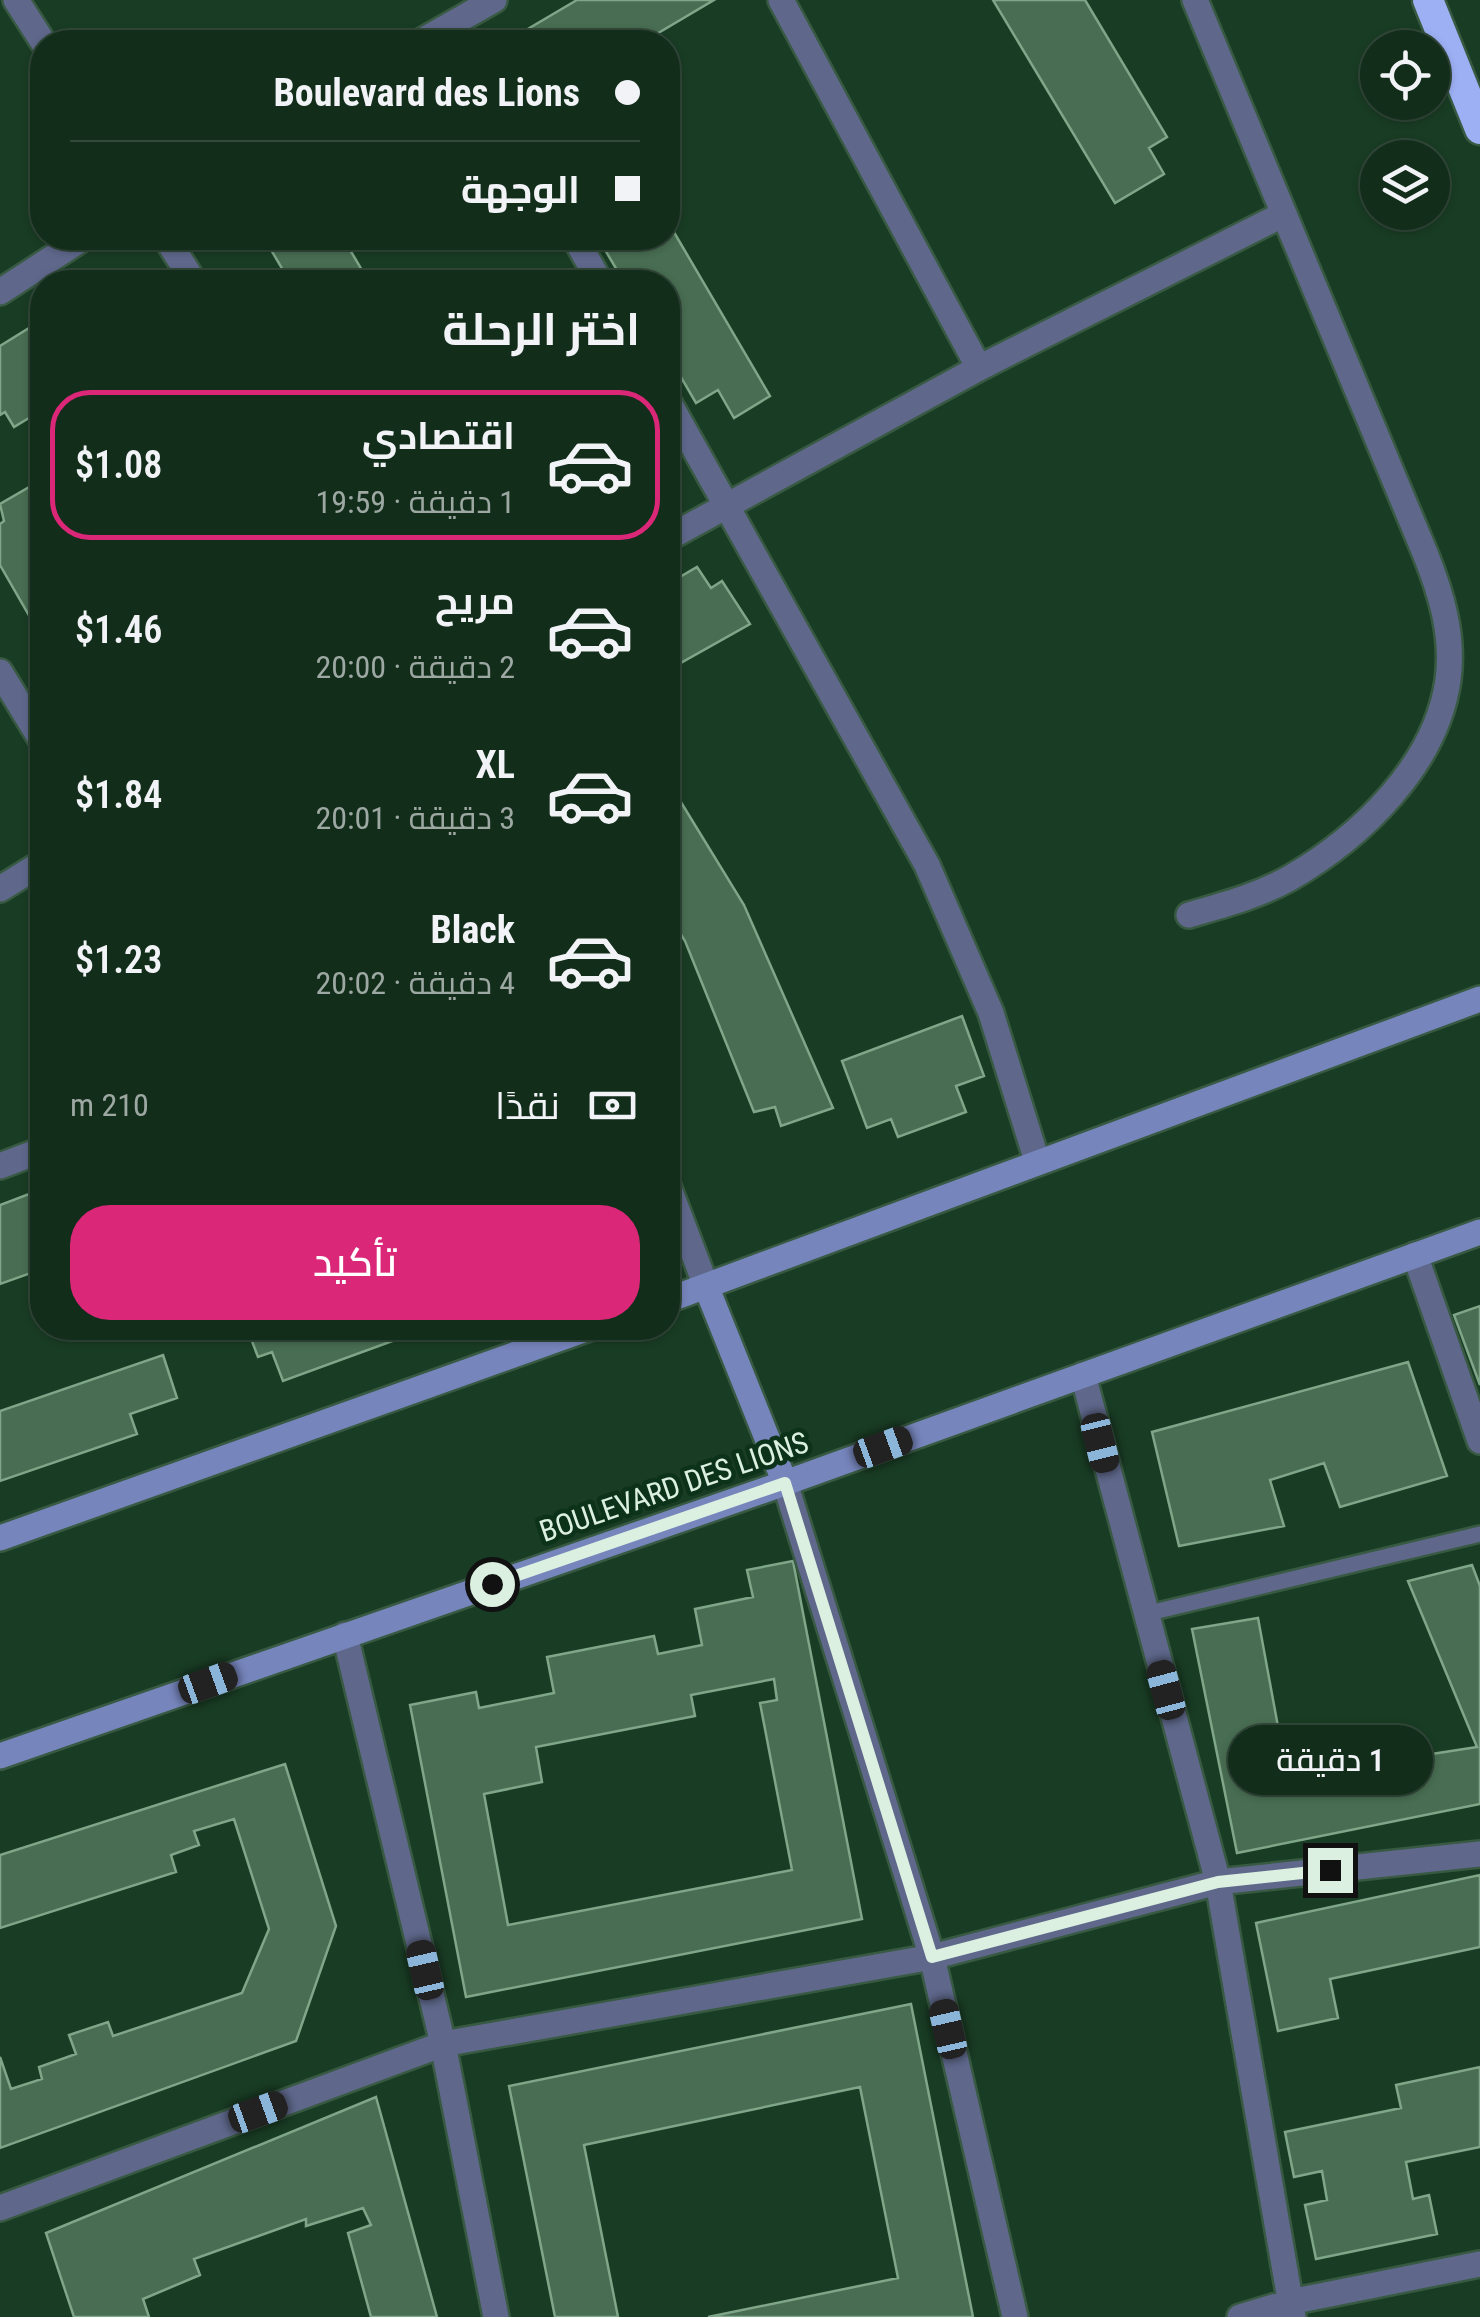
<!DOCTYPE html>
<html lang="ar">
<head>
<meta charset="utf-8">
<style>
	:root { --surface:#132d1b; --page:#203928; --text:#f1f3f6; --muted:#9da8a3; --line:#32493a; --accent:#db2777 }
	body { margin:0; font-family:"Roboto Condensed",Cairo,sans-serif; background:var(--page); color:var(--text); direction:rtl; height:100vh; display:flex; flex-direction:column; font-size:38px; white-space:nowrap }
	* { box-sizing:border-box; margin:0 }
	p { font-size:32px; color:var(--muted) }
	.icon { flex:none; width:55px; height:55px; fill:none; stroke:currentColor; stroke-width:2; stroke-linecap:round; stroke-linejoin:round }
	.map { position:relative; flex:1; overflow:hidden; direction:ltr }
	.details { position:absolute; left:30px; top:270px; width:650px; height:1070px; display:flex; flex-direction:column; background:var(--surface); border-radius:40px; box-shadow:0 2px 8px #0004,0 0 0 2px var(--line); direction:rtl }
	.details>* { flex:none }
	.top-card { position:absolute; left:30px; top:30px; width:650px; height:220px; border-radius:40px; box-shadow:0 2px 8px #0004,0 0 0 2px var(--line); direction:rtl; display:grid; align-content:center; height:220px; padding:0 40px; background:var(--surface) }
	.buttons { position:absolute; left:1360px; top:30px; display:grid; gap:20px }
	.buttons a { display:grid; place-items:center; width:90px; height:90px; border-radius:50%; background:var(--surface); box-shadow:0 2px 8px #0004,0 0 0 2px var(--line); font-size:50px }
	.end { position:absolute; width:45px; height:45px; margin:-22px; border:12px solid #dbf0e0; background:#111; box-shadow:0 0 0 5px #111 }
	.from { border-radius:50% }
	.bubble { position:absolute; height:70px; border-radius:35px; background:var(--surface); box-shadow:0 2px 8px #0004,0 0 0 2px var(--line); font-size:32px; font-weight:600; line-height:70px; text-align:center; direction:rtl }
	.car { position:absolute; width:30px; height:60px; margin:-30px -15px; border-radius:12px; box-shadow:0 0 8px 2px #0007; background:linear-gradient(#222 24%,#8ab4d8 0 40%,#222 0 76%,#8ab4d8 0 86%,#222 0) }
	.top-card b { display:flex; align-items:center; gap:35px; height:95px; font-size:38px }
	.top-card b+b { border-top:2px solid var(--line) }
	.top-card i { width:25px; height:25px; background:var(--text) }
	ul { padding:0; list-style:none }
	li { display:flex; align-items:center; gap:30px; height:150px; margin:0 20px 15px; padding:0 20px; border:5px solid transparent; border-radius:40px }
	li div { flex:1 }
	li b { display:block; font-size:38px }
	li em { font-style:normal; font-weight:600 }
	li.current { border-color:var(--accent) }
	li>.icon { width:90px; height:90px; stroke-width:1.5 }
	h2 { padding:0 40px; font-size:45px; line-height:120px }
	.pay { display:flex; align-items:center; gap:25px; height:110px; padding:0 40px; font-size:38px }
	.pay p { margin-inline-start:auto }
	.button { display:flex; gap:20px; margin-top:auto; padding:20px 40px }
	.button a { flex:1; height:115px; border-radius:40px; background:var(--accent); color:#fff; font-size:40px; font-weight:600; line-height:115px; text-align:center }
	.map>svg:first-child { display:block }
	.building { fill:#486d52; stroke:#7fa688; stroke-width:2.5; fill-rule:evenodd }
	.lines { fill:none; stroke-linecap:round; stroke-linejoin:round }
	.service-casing { stroke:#385942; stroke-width:20 }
	.minor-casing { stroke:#385942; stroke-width:30 }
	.secondary-casing { stroke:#385942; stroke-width:30 }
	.motorway-casing { stroke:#385942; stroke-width:35 }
	.service { stroke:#5f688b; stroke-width:15 }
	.minor { stroke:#5f688b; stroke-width:25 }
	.secondary { stroke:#7685bc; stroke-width:25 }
	.motorway { stroke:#9db0f4; stroke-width:30 }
	.route { stroke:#dbf0e0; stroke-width:12 }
	.labels { text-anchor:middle; stroke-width:9; stroke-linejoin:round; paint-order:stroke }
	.street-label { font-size:30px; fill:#dbf0e0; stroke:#0d321a }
</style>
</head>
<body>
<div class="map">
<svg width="1480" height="2317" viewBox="0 0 1480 2317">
	<rect width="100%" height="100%" fill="#193c24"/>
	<!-- building -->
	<path class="building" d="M 577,0 L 714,0 L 643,42 L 509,40 Z
		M 993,0 L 1085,0 L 1167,137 L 1149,148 L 1164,174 L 1115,203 Z
		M 668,222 L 770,396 L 734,418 L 718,390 L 696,403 L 668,355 L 668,282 L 624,282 L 598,238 L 668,238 Z
		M 264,238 L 343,238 L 369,282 L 290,282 Z
		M 42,320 L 42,410 L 14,427 L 5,412 L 0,415 L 0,346 Z
		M 31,486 L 42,506 L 42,638 L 0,565 L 0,524 L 4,521 L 0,504 Z
		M 697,567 L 711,588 L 722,581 L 750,624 L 668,670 L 668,584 Z
		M 668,781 L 744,905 L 833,1108 L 781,1126 L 775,1107 L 754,1112 L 685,941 L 668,913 Z
		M 962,1016 L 984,1076 L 956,1086 L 966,1112 L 898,1137 L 891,1119 L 867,1128 L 842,1061 Z
		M 42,1189 L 42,1269 L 0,1284 L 0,1205 Z
		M 1480,1306 L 1480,1385 L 1454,1315 Z
		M 247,1328 L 428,1328 L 283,1381 L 272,1352 L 258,1357 Z
		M 163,1355 L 177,1398 L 130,1414 L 137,1434 L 0,1481 L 0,1411 Z
		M 1408,1362 L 1447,1476 L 1340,1507 L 1324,1463 L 1270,1480 L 1284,1526 L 1179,1546 L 1152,1432 Z
		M 793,1561 L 862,1919 L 466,1997 L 410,1705 L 476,1692 L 479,1708 L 554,1693 L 547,1657 L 654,1636 L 658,1654 L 702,1645 L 695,1609 L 753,1597 L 747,1570 ZM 774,1679 L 777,1700 L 760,1703 L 792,1870 L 508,1925 L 484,1794 L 542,1782 L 536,1747 L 695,1716 L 691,1695 Z
		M 1472,1565 L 1480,1586 L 1480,1804 L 1237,1853 L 1192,1629 L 1258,1618 L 1288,1781 L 1367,1766 L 1361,1743 L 1394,1735 L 1399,1759 L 1477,1747 L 1408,1581 Z
		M 285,1764 L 336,1926 L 296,2041 L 0,2148 L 0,2057 L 11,2089 L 42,2079 L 39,2067 L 76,2054 L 69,2035 L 108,2022 L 113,2036 L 242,1993 L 269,1929 L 234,1819 L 194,1831 L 199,1845 L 171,1855 L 176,1872 L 0,1928 L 0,1855 Z
		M 1480,1875 L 1480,1947 L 1330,1979 L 1338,2018 L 1278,2031 L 1256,1923 Z
		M 911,2004 L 973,2317 L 708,2317 L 898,2278 L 860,2087 L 584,2145 L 618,2317 L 555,2317 L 509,2086 Z
		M 1480,2067 L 1480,2147 L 1406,2162 L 1413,2199 L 1429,2195 L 1437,2234 L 1316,2259 L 1305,2205 L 1327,2200 L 1322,2171 L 1294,2177 L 1285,2132 L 1401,2108 L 1396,2085 Z
		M 376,2097 L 437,2317 L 371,2317 L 348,2233 L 371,2225 L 363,2208 L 306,2226 L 306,2219 L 194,2259 L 200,2275 L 143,2299 L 149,2317 L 74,2317 L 46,2233 Z"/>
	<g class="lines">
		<defs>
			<path id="service" d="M 1145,1614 L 1480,1534"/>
			<path id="minor" d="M 16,0 L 43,42
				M 781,0 L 979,368
				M 420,42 L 494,0
				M 166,238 L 194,282
				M 575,238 L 600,282
				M 0,292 L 83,238
				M 668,401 L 927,865 L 991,1013 L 1037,1161
				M 668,538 L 979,368 L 1284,214
				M 0,672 L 42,741
				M 0,889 L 42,863
				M 1189,915 C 1223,905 1258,896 1290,878 C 1361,837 1436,765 1448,680 C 1454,635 1441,593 1425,553 L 1195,0
				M 0,1166 L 42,1150
				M 668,1186 L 706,1286
				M 1415,1255 L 1480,1441
				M 1083,1375 L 1218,1882 L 1293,2317
				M 785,1483 L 932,1957 L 1015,2317
				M 345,1635 L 443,2044 L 496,2317
				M 0,2208 L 443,2044 L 932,1957 L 1218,1882 L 1480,1854
				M 1240,2317 L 1290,2302 L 1480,2264"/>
			<path id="secondary" d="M 706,1286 L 785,1483
				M 668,1300 L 1480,999
				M 0,1538 L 589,1328
				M 0,1756 L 785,1483 L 1480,1232"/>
			<path id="motorway" d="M 1428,0 L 1480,129"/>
		</defs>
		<!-- service casing -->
		<use href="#service" class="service-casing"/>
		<!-- minor casing -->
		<use href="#minor" class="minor-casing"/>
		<!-- secondary casing -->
		<use href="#secondary" class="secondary-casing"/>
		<!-- motorway casing -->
		<use href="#motorway" class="motorway-casing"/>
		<!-- service -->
		<use href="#service" class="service"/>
		<!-- minor -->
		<use href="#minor" class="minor"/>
		<!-- secondary -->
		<use href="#secondary" class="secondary"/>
		<!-- motorway -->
		<use href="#motorway" class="motorway"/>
	</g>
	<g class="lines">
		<!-- route -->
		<path class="route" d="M 492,1584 L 785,1483 L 932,1957 L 1218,1882 L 1330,1870"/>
	</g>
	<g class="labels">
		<!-- street labels -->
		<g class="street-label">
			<text transform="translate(674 1487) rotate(-19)" y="10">BOULEVARD DES LIONS</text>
		</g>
	</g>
</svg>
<div class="buttons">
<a><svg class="icon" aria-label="locate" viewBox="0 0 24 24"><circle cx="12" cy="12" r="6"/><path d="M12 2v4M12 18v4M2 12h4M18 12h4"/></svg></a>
<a><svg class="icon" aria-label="layers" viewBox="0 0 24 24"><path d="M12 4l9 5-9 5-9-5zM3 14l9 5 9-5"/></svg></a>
</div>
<i class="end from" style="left:492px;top:1584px"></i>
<i class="end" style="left:1330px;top:1870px"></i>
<div class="bubble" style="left:1228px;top:1725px;width:205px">1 دقيقة</div>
<i class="car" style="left:1100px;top:1443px;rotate:166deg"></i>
<i class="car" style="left:883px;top:1447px;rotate:70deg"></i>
<i class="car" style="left:208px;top:1683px;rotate:70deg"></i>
<i class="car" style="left:1166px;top:1690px;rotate:345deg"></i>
<i class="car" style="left:425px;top:1970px;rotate:347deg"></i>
<i class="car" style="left:948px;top:2029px;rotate:347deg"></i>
<i class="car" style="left:258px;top:2112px;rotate:70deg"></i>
<div class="top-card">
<b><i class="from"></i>Boulevard des Lions</b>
<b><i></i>الوجهة</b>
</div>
<section class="details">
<h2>اختر الرحلة</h2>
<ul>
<li class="current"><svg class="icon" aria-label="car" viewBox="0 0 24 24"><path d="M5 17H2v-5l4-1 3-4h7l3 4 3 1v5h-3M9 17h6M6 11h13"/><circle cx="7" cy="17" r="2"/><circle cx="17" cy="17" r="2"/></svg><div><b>اقتصادي</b><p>1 دقيقة · 19:59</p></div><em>$1.08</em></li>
<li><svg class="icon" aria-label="car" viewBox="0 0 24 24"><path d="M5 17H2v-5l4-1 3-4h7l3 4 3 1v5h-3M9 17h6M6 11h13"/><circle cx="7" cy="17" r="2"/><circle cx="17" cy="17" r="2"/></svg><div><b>مريح</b><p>2 دقيقة · 20:00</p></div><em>$1.46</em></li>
<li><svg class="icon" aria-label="car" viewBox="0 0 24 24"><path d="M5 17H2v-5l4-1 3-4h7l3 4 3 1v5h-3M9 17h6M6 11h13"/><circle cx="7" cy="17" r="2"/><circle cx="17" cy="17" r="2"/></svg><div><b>XL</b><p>3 دقيقة · 20:01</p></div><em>$1.84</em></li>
<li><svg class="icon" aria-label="car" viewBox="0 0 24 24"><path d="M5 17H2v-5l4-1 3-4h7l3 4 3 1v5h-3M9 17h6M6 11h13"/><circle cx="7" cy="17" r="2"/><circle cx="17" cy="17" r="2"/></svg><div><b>Black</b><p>4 دقيقة · 20:02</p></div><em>$1.23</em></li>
</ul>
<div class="pay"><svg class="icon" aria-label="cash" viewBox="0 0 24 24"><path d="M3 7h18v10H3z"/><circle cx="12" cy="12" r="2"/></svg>نقدًا<p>210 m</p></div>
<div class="button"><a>تأكيد</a></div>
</section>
</div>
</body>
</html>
